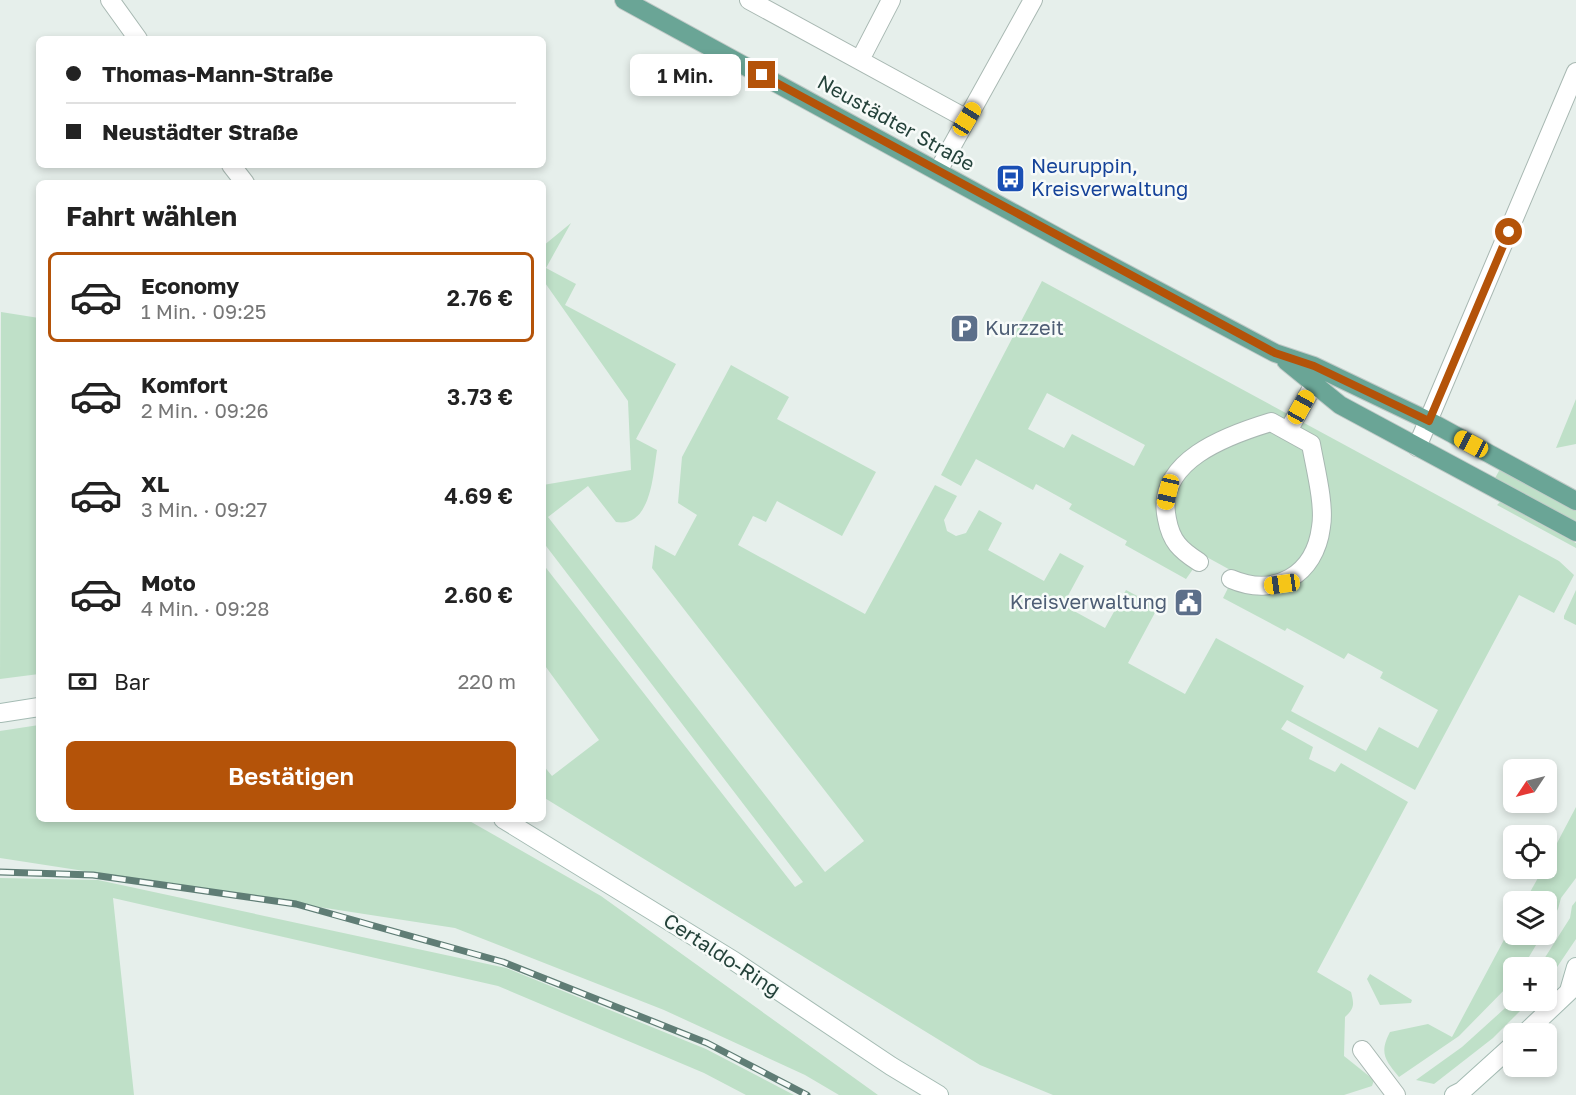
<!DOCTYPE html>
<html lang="de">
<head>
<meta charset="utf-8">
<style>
	:root { --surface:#fff; --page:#f2f2f2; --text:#222; --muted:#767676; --line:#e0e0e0; --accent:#b45309 }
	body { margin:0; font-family:"Golos Text",sans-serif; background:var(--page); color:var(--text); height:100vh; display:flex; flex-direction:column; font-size:22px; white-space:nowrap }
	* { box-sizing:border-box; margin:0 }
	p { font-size:20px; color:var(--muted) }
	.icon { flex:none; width:33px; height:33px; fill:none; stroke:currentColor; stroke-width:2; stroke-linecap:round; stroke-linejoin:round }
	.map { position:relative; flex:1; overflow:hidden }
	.sheet { position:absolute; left:36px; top:180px; width:510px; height:642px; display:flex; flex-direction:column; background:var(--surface); border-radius:9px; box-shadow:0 3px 9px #0003 }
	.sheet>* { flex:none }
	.guide { position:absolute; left:36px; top:36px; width:510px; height:132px; border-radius:9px; box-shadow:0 3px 9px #0003; display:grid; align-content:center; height:132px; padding:0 30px; background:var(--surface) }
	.needle { width:39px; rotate:235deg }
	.buttons { position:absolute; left:1503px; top:759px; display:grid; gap:12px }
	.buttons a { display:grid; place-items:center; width:54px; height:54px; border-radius:9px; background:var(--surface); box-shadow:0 3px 9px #0003; font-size:30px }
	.end { position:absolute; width:27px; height:27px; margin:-14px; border:8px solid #b45309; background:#fff; box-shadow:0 0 0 3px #fff }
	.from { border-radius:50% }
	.bubble { position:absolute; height:42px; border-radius:9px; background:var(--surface); box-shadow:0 3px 9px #0003; font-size:20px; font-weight:600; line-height:42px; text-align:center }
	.car { position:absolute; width:18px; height:36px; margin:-18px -9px; border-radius:8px; box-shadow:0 0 4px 2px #0007; background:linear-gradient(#f5c518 24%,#345 0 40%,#f5c518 0 76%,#345 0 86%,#f5c518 0) }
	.guide b { display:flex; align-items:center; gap:21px; height:57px; font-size:22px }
	.guide b+b { border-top:2px solid var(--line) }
	.guide i { width:15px; height:15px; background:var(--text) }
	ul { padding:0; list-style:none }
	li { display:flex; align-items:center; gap:18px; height:90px; margin:0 12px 9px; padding:0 18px; border:3px solid transparent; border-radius:9px }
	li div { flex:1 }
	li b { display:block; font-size:22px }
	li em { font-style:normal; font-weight:600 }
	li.current { border-color:var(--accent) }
	li>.icon { width:54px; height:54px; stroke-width:1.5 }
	h2 { padding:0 30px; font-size:27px; line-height:72px }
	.pay { display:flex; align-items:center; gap:15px; height:66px; padding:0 30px; font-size:22px }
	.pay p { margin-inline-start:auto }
	.action { display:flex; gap:12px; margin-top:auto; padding:12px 30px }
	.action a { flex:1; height:69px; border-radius:9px; background:var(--accent); color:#fff; font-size:24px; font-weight:600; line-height:69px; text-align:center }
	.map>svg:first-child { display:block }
	.green { fill:#bfe0c8; fill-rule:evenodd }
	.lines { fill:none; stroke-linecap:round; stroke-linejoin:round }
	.lane-casing { stroke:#a8b8b2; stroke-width:20 }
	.street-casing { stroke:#a8b8b2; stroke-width:20 }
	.secondary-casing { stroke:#a4bbb3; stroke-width:20 }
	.primary-casing { stroke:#c2cac8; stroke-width:20 }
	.lane { stroke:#fff; stroke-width:18 }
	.street { stroke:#fff; stroke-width:18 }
	.secondary { stroke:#fff; stroke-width:18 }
	.primary { stroke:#6aa596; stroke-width:18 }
	.rail-casing { stroke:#5f7d75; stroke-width:7 }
	.rail { stroke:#f7fbf9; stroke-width:4.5; stroke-dasharray:14; stroke-linecap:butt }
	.route { stroke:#b45309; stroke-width:8 }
	.labels { text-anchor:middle; stroke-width:5; stroke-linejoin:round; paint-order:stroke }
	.street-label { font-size:20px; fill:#24423a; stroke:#f7fbf9 }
	.transit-label { font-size:20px; fill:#164399; stroke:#f7fbf9; text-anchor:start }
	.service-label { font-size:20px; fill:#4e5e75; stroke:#f7fbf9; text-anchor:start }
</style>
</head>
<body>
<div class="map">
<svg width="1576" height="1095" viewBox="0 0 1576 1095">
	<rect width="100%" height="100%" fill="#e6efeb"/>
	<!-- green -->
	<path class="green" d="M 571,223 L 546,268 L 576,284 L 565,305 L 676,364 L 636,439 L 657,450 C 653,475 651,528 616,522 L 588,486 L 548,517 L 825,872 L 864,841 L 652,568 L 655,545 L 675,556 L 697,515 L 678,503 L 682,457 L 731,365 L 789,397 L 777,419 L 876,472 L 842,536 L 777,501 L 766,522 L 753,516 L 738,545 L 865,614 L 935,485 L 957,496 L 944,520 L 947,531 L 956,536 L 966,533 L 979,510 L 1002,523 L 988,550 L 1044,581 L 1060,553 L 1084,566 L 1063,605 L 1105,628 L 1126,590 L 1158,607 L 1128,663 L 1185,694 L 1216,638 L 1304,686 L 1291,711 L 1366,751 L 1379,727 L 1418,748 L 1438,710 L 1380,678 L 1383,672 L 1348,653 L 1344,659 L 1287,628 L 1285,631 L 1223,598 L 1228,588 L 1226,586 L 1234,572 L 1203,555 L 1186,579 L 1125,545 L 1127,541 L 1069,509 L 1072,504 L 1036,484 L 1033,490 L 976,459 L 961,486 L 941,475 L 1042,281 L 1559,561 L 1574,575 L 1554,613 L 1519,595 L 1415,790 L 1287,720 L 1281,729 L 1313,747 L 1309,759 L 1335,772 L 1341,763 L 1408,802 L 1317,972 L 1351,992 C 1354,1004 1355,1008 1345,1017 L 1344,1056 L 1374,1080 L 1372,1086 L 1344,1095 L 1053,1095 L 980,1065 L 543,797 L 543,765 L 552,776 L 599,740 L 543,663 L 543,564 L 795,887 L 803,882 L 543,542 L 543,485 L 631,470 L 628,401 L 543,280 L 543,246 ZM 1047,393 L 1145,445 L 1134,466 L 1072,434 L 1064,448 L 1028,429 Z
		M 1,312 L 39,318 L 39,674 L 0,679 Z
		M 1576,399 L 1576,444 L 1556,448 Z
		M 1500,469 L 1576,510 L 1576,524 L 1494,480 Z
		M 1500,502 L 1576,543 L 1576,548 L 1497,505 Z
		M 1576,590 L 1576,625 L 1564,619 L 1564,616 Z
		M 39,725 L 39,819 L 466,819 L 601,896 L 878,1095 L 839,1095 L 805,1075 L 664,1010 L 455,928 L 0,858 L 0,731 Z
		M 1576,807 L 1576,878 L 1561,898 L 1558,909 L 1547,928 L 1546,902 L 1525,901 L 1543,869 L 1546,868 L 1547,862 Z
		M 0,878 L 98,880 L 506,968 L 706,1049 L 794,1095 L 746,1095 L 704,1073 L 498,986 L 113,898 L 134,1095 L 0,1095 Z
		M 1576,901 L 1576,939 L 1547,982 L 1546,968 L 1539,967 L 1570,918 L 1572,906 Z
		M 1513,923 L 1514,934 L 1542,935 L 1523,967 L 1514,968 L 1513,981 L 1459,1036 L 1399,1077 C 1385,1060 1379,1053 1390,1032 L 1428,1024 L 1452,1037 Z
		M 1370,974 L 1412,1000 L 1411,1003 L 1380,1005 L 1367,979 Z
		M 1514,1000 L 1530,1001 L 1493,1038 L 1434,1084 L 1416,1080 L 1462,1047 Z"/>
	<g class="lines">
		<defs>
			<path id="lane" d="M 749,0 L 967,119
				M 860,60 L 891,0
				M 938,171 L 1033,0
				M 1288,431 L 1314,384
				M 1199,562 C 1180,550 1171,541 1167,519 C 1154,461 1228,435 1271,422 L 1311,444 C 1315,467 1325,505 1321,527 C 1315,575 1275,598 1231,579
				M 1362,1050 L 1396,1095"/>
			<path id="street" d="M 110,0 L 138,39
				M 231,165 L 245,183
				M 1417,447 L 1576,72"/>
			<path id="secondary" d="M 0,713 L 39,707
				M 503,819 L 734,961 L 891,1066 L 939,1095
				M 1569,991 L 1576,967
				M 1524,1034 L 1576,985
				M 1454,1095 L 1462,1091 L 1514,1044"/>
			<path id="primary" d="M 624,0 L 1072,245 L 1275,353 L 1314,366 L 1429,421 L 1576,501
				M 1286,361 L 1340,405 L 1576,532"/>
		</defs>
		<!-- lane casing -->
		<use href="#lane" class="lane-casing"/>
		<!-- street casing -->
		<use href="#street" class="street-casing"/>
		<!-- secondary casing -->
		<use href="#secondary" class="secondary-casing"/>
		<!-- primary casing -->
		<use href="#primary" class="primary-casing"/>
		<!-- lane -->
		<use href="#lane" class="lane"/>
		<!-- street -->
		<use href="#street" class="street"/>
		<!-- secondary -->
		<use href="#secondary" class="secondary"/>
		<!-- primary -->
		<use href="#primary" class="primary"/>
		<defs>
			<path id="rail" d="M 0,872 L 93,875 L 296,904 L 503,962 L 707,1043 L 807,1095"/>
		</defs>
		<!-- rail casing -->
		<use href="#rail" class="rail-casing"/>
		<!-- rail -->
		<use href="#rail" class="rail"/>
	</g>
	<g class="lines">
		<!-- route -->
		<path class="route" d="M 762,75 L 1275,353 L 1314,366 L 1429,421 L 1509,232"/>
	</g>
	<!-- icons -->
	<defs>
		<symbol id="bus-square" viewBox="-11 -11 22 22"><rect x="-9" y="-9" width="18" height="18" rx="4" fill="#1a4fb4" stroke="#f7fbf9"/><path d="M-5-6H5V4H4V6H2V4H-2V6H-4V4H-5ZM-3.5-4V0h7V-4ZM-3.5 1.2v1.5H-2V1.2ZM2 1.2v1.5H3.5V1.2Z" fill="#fff"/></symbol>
		<symbol id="parking-square" viewBox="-11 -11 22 22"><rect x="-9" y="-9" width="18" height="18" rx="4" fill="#5c6f8a" stroke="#f7fbf9"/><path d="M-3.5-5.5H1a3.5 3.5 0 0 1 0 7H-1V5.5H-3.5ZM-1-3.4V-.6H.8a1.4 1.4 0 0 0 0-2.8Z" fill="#fff"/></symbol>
		<symbol id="civic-square" viewBox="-11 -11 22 22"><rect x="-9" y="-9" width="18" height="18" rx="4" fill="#5c6f8a" stroke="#f7fbf9"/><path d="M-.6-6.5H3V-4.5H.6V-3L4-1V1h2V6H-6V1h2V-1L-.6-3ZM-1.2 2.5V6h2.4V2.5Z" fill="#fff"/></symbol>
	</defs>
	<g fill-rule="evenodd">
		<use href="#bus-square" x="994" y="162" width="33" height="33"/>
		<use href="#parking-square" x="948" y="312" width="33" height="33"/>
		<use href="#civic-square" x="1172" y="586" width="33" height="33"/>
	</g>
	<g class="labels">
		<!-- street labels -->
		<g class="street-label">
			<text transform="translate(896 123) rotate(29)" y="7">Neustädter Straße</text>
			<text transform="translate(722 955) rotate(33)" y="7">Certaldo-Ring</text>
		</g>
		<!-- transit labels -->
		<g class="transit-label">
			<text x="1031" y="173">Neuruppin,<tspan x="1031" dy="23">Kreisverwaltung</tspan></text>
		</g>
		<!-- service labels -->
		<g class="service-label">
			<text x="985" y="335">Kurzzeit</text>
			<text x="1167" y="609" text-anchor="end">Kreisverwaltung</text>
		</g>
	</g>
</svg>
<div class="buttons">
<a><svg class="needle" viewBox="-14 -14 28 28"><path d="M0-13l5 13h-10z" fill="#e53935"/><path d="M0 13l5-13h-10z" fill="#767676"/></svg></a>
<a><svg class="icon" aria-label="locate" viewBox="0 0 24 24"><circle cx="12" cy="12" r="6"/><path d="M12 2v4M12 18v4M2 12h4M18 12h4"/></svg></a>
<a><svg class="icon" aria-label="layers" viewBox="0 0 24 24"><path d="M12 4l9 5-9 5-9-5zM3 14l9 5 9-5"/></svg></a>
<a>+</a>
<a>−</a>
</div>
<i class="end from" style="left:1509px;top:232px"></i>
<i class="end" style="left:762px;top:75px"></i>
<div class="bubble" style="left:630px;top:54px;width:111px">1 Min.</div>
<i class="car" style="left:967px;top:119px;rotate:32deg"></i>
<i class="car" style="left:1301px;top:407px;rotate:29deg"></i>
<i class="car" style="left:1471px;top:444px;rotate:298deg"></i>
<i class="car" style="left:1168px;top:492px;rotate:193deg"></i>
<i class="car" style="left:1282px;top:584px;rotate:262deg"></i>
<div class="guide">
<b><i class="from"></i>Thomas-Mann-Straße</b>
<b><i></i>Neustädter Straße</b>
</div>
<section class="sheet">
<h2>Fahrt wählen</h2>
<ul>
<li class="current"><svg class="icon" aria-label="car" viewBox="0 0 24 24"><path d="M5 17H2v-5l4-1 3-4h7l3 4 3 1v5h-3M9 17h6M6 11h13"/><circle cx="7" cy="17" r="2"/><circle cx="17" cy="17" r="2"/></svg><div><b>Economy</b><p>1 Min. · 09:25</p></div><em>2.76 €</em></li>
<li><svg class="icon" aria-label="car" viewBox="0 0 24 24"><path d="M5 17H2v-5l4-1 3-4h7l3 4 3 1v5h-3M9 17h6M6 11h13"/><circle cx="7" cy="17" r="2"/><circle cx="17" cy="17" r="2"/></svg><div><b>Komfort</b><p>2 Min. · 09:26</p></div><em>3.73 €</em></li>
<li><svg class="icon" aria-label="car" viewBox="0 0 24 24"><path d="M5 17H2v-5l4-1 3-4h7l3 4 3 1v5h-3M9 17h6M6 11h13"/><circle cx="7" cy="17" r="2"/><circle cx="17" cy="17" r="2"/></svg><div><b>XL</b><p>3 Min. · 09:27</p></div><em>4.69 €</em></li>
<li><svg class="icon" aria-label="car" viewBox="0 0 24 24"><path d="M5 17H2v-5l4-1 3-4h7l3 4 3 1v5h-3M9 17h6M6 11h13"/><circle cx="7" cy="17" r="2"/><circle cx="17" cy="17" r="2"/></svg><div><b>Moto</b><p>4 Min. · 09:28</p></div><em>2.60 €</em></li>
</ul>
<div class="pay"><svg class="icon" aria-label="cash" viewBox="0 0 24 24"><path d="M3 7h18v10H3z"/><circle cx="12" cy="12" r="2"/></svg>Bar<p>220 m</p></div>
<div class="action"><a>Bestätigen</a></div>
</section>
</div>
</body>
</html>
